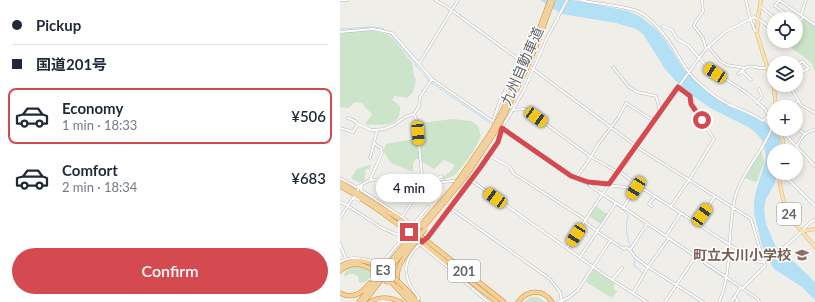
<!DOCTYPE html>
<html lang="en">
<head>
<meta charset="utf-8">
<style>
	:root { --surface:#fff; --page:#f6f6f7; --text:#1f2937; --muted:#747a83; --line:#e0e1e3; --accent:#d54a50 }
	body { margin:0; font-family:Lato,"Noto Sans JP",sans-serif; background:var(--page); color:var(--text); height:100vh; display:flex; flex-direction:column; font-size:15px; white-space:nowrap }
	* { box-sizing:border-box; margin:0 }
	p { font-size:13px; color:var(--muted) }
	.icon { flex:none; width:22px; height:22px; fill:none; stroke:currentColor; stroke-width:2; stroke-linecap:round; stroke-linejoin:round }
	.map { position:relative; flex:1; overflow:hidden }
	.side { display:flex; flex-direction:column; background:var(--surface); width:340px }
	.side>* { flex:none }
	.hud { display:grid; align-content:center; height:88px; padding:0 12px; background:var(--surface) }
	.fabs { position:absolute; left:427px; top:12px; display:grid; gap:8px }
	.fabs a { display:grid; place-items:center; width:36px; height:36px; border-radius:50%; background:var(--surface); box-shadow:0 2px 6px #0003; font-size:20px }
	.end { position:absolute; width:18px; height:18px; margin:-9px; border:5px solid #d54a50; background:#fff; box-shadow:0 0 0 2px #fff }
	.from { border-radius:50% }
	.bubble { position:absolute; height:28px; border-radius:14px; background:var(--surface); box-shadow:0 2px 6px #0003; font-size:13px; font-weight:600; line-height:28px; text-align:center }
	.car { position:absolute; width:12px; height:24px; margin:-12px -6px; border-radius:5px; box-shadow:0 0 3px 1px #0007; background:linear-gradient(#f5c518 24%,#345 0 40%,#f5c518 0 76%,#345 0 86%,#f5c518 0) }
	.hud b { display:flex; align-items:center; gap:14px; height:38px; font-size:15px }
	.hud b+b { border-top:1px solid var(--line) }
	.hud i { width:10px; height:10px; background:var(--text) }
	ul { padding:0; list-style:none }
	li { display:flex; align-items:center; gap:12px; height:56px; margin:0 8px 6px; padding:0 4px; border:2px solid transparent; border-radius:8px }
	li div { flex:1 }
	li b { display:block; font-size:15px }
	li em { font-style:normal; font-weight:600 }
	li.on { border-color:var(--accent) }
	li>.icon { width:36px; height:36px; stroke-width:1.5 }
	.cta { display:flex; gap:8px; margin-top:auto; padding:8px 12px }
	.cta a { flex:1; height:46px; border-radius:24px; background:var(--accent); color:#fff; font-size:16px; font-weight:600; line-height:46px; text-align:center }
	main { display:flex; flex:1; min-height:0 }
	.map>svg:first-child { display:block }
	.green { fill:#cce4c9 }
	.water { fill:#b4e0f5 }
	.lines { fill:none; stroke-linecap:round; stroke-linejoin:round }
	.stream { stroke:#b4e0f5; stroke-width:1 }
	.minor-casing { stroke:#b4b6b9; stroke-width:3 }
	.major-casing { stroke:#e1b471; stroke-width:4 }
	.highway-casing { stroke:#dc891d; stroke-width:5 }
	.minor { stroke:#fff; stroke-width:2 }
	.major { stroke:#f6e4b8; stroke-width:3 }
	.highway { stroke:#f1d29f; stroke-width:4 }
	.highway-bridge-casing { stroke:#dc891d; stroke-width:5; stroke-linecap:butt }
	.highway-bridge { stroke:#f1d29f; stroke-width:4 }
	.route { stroke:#d54a50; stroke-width:5 }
	.labels { text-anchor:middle; stroke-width:3; stroke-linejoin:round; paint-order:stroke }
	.shield { fill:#fff; stroke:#909295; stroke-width:1 }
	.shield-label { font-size:13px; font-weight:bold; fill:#606467 }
	.street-label { font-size:14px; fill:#606467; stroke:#fff }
	.education-label { font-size:14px; font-weight:bold; fill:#785e54; stroke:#fff; text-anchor:end }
</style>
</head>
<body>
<main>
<section class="side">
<div class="hud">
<b><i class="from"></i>Pickup</b>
<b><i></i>国道201号</b>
</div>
<ul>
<li class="on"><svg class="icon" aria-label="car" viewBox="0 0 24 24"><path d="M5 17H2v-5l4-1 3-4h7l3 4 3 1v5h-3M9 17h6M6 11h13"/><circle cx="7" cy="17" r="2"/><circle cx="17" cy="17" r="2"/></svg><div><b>Economy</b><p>1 min · 18:33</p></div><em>¥506</em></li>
<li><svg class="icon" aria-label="car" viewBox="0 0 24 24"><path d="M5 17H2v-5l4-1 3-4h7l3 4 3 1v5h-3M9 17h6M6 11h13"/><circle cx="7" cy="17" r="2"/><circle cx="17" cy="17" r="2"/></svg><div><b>Comfort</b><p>2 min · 18:34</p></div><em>¥683</em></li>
</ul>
<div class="cta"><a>Confirm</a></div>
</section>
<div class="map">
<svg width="475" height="302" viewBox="0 0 475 302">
	<rect width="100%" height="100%" fill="#f0eee9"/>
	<!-- green -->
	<path class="green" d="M 464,19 L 475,27 L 475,72 L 472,63 L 445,43 L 446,41 L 456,41 L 456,29 Z
		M 24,29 L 47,34 L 54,40 L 72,63 L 74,76 L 76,80 C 73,89 76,91 67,98 L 55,96 L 52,100 L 60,106 C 60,109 60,112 59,115 C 56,128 36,124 27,125 L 25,124 L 32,114 L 25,107 L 22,103 L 15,102 L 9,108 L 0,107 L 0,34 Z
		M 113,119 L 131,121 L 138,126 L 141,136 L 133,152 L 115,175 L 103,180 L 102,178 L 111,171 L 115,165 L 104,160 L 94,169 L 82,162 L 81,159 L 76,159 L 73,163 L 73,172 L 51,163 L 43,151 L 46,144 L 79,138 L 79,122 L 89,122 Z
		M 421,150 L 424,162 L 417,181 L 415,182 L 405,178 Z
		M 31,165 L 30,169 L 26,169 L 25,171 L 26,174 L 24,178 L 26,180 L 20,183 L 11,178 L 18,168 L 20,169 L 22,167 Z
		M 44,187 L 52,188 L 58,194 C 53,198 47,195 42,195 L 42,188 Z
		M 256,206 L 268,215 L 261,224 L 249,216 Z
		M 12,266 L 24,267 L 34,273 L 34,275 L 31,276 L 27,281 L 21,283 L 19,282 L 18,276 C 12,273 10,273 5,276 L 4,275 L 8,268 Z
		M 254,269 L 275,284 L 273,288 L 277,291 L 272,298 L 246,282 Z
		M 191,297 L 197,297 L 205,302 L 184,302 Z"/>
	<!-- water -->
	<path class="water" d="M 200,0 L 233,0 L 288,11 L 301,17 L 318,31 L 325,40 L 345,71 L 366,91 L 377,99 L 414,116 L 426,123 L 440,136 L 441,151 L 434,151 L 434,173 L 438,173 L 435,183 L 426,199 L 424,210 L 426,224 L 436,247 L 444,252 L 475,282 L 475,300 L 462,287 L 434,269 L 424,252 L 421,242 L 414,213 L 414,202 L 416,191 L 425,163 L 426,155 L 422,140 L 417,134 L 410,128 L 372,109 L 344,90 L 325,69 L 303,34 L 296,29 L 276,23 L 222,14 Z"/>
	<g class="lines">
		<!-- stream -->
		<path class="stream" d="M 0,29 L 31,27 L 43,28 L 44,32 L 50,34 L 56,41 L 89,81 L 150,123
			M 165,133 L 228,176 L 251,187
			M 268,199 L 277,206 L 286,210
			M 283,209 L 288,216 C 284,228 288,246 296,256
			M 290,213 L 324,236
			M 330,240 L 384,278
			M 295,259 L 294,266 L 303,273
			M 387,280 L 400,288"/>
		<defs>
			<path id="minor" d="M 0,0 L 7,0
				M 95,0 L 107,7 L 185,64
				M 240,0 C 258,4 276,5 294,10 C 307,14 320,29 328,40 C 339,55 345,72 360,84 C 369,92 379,100 390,105 C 401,110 412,113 423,121 L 429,115
				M 362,0 L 363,11 L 355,23 L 354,26 L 363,38 L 366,49
				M 406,0 L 410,18 L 415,31
				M 439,0 L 475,25
				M 439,0 L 435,6 L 453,19
				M 420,6 L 436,19
				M 461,15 L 466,0
				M 440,19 L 441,17 L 445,19
				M 323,26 L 332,30 L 337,39 L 348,45 L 367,67 L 407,93 L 425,109 L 433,124 C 426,149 404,168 396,194 C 386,229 394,268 379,302
				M 456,26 L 463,17
				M 0,32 L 33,29 L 52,33 L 92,79 L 155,123
				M 439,41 L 441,44 L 444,41
				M 368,46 L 380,61 L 387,65 L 405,68 C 412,64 417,69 424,68 C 429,67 430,66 434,67
				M 79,64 L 118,0
				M 189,66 L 300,149 L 411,219 L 425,266 L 403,288
				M 273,67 L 289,87 L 297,92 L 316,96 L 319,107 L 319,110 L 321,112
				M 456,68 L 462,61 L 468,67 L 468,69 L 456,75
				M 402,71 L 411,80
				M 398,74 L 405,68
				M 449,85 L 461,105 L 475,113
				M 417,103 L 422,96 L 419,89
				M 454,107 L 458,100
				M 173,110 L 184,109 L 187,110 L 251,157 L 278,172
				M 74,114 L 77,122 L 83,187
				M 8,118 L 15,121 L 18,124
				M 153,121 L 159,103 L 180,60 L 190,34 L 194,32 L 197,33
				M 159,126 L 236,178 L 247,182 L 305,190 L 415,261 L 421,262 L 424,261 C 437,253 449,244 460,233 C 466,228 466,224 474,220
				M 0,128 L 13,132 L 18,124 L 31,130 L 44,129 L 54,125 L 65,117 L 74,114 L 79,106 L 80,97 L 92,79
				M 456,128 L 465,134
				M 444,133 L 475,166
				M 441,135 L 445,129
				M 457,146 C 461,138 465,131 475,130
				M 150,156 L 170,167 L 173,173 L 246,220
				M 30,158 L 34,143
				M 279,171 L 297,185 L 283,208
				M 440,177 L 450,181 L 475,206
				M 0,178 L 16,187 L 20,186
				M 236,178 L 251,157 L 259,143 L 278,118 L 286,103 L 314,121
				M 30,180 L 42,153 L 41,148 L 34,143 L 37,130
				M 132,181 L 266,276 L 307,302
				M 247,182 C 250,188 281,206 289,211 L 418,299 L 419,302
				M 22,185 L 21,190 L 62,217 L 88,237
				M 88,187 L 89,182 L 102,176
				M 13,199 L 15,198 L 19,200
				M 0,202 L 8,206 L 42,228 L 63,237
				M 312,206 L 309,204 L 315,196
				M 331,206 L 349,180 L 374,139 L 351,104 L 350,96 L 338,87
				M 110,208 L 210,279 L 220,292 L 222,302
				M 62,217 L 75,197 L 78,187
				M 0,218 L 21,185 L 30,180 L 48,179 L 83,187 L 91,187 L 103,182 L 114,181
				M 245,222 L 258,232 L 284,249 L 286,247 L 290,250 L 295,257 L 308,267 L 363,302
				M 357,224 L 375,196
				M 73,225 L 88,207
				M 59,227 L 110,269 L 148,302
				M 326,236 L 341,213
				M 85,240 L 98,224 L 132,181 L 158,142 L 162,128 L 183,92 L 207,38 L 227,0
				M 0,244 L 6,259
				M 227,248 L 269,184 L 359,58 L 366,49 L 385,32 L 414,17 C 423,20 429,27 434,34
				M 290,250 L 307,224
				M 240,257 L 276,203
				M 0,262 C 17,253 26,262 43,262 L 66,234
				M 272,280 L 282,268
				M 293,293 L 308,267 L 329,238
				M 394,297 L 398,300 L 396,302
				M 78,299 L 79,298 C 62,278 61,261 81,243
				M 38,302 L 42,301 L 51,302
				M 218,302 L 228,298 L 238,290 L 270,241
				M 325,302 L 355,257
				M 391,302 L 401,287"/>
			<path id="major" d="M 421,0 L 418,18 L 417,34 L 434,88 L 436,107
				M 434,122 L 434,125
				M 437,129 L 443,140 L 443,151
				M 440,173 C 438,186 445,209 453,221 C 460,230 468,238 475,247
				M 463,231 L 475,229"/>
			<path id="highway" d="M 186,60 L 196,38
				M 189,63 L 199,39
				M 161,114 L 182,70
				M 164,116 L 185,72
				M 0,182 L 58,218 L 164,302
				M 0,186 C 57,218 105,263 157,302
				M 80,226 L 115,185 L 150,134
				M 83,228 L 127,175 L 153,135
				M 0,267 C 13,257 26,260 39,267
				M 0,271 C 12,260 24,264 36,272
				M 50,281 L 70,302
				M 65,288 L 78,302
				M 0,293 C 13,300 22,293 30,283
				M 19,302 L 49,263 L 68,240
				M 24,302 L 71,242
				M 30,302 C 40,296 50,297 61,302
				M 73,302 C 69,297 62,291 59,285 C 52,270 66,255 74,244
				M 178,302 C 187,290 203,288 212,302"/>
		</defs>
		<!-- minor casing -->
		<use href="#minor" class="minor-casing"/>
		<!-- major casing -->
		<use href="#major" class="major-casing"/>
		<!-- highway casing -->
		<use href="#highway" class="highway-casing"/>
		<!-- minor -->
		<use href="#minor" class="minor"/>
		<!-- major -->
		<use href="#major" class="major"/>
		<!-- highway -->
		<use href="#highway" class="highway"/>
		<defs>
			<path id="highway-bridge" d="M 196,38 L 210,0
				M 199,39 L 213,0
				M 182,70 L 186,60
				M 185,72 L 189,63
				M 150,134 L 161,114
				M 153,135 L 164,116
				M 68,240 L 80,226
				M 74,244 L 85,229
				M 39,267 L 50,274 L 65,288
				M 36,272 L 48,283"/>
		</defs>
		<!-- highway-bridge casing -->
		<use href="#highway-bridge" class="highway-bridge-casing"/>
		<!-- highway-bridge -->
		<use href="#highway-bridge" class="highway-bridge"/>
	</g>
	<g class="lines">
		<!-- route -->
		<path class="route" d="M 69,232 L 82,242 L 88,237 L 140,168 L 158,142 L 162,128 L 231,176 L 248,182 L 269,184 L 338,87 L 350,96 L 351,104 L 362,120"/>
	</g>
	<!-- icons -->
	<defs>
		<symbol id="school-bare" viewBox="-9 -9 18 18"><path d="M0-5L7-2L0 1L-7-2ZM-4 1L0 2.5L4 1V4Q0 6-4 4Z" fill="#8d6e63" stroke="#fff" stroke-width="2.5" paint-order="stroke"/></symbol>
	</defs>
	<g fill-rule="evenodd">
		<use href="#school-bare" x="452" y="245" width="20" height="20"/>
	</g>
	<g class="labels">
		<!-- shield labels -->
		<g class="shield">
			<rect x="437" y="203" width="24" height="22" rx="3"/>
			<rect x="31" y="259" width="24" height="22" rx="3"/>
			<rect x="108" y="260" width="32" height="22" rx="3"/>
		</g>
		<g class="shield-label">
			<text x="449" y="219">24</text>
			<text x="43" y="275">E3</text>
			<text x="124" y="276">201</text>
		</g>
		<!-- street labels -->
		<g class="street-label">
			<text transform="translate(182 66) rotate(-66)" y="5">九州自動車道</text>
		</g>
		<!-- education labels -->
		<g class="education-label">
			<text x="451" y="260">町立大川小学校</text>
		</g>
	</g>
</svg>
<div class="fabs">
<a><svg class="icon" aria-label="locate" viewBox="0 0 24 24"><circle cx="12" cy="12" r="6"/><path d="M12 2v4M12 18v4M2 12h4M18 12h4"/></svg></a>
<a><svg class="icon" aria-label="layers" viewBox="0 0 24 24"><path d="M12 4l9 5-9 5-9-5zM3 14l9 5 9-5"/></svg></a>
<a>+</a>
<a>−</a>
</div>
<i class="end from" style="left:362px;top:120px"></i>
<i class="end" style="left:69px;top:232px"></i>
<div class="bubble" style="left:36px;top:174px;width:66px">4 min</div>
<i class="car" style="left:375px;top:73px;rotate:303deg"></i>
<i class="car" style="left:196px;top:117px;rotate:126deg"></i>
<i class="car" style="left:78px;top:133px;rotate:176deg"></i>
<i class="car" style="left:296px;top:188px;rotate:213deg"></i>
<i class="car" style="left:155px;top:198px;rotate:305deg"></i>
<i class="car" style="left:362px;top:215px;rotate:36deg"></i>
<i class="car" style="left:236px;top:235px;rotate:213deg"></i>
</div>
</main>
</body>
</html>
